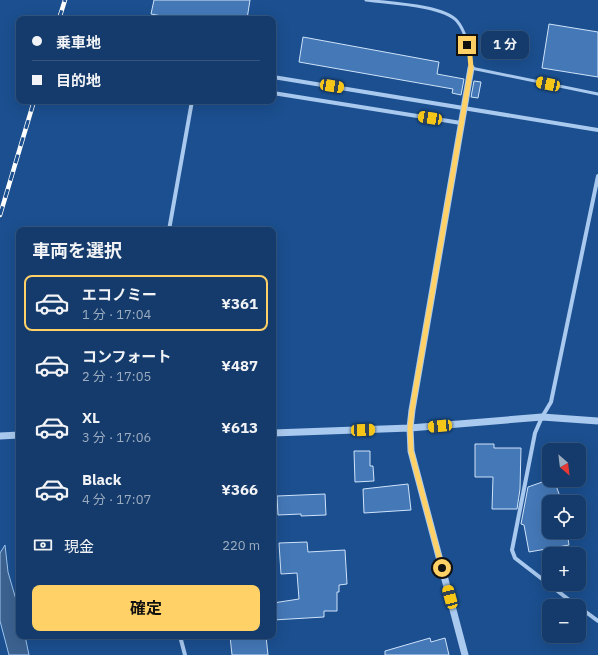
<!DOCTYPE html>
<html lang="ja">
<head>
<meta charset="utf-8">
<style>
	:root { --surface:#143b6b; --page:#214673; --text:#f1f3f6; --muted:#9dadc1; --line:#33557e; --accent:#ffd166 }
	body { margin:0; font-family:"IBM Plex Sans","Noto Sans JP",sans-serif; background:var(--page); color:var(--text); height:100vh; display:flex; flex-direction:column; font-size:15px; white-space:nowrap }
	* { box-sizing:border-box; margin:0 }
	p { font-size:13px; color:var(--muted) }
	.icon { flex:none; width:22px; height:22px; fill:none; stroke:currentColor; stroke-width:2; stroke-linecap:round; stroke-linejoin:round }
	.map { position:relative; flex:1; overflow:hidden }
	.side { position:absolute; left:16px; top:227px; width:260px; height:412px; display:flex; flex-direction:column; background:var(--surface); border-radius:8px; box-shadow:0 4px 16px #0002,0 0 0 1px var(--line) }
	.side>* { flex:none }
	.guide { position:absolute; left:16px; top:16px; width:260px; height:88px; border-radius:8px; box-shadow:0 4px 16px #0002,0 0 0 1px var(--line); display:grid; align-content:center; height:88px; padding:0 16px; background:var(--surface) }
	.needle { width:26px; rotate:152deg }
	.buttons { position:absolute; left:542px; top:443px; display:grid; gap:8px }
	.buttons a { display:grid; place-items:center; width:44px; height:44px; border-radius:8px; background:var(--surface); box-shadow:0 4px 16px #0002,0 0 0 1px var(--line); font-size:20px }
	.end { position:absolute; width:18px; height:18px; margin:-9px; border:5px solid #ffd166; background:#111; box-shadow:0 0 0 2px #111 }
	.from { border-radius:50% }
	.bubble { position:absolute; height:28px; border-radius:8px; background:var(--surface); box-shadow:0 4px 16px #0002,0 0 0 1px var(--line); font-size:13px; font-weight:700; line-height:28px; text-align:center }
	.car { position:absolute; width:12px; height:24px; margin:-12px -6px; border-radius:5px; box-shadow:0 0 3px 1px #0007; background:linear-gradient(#f5c518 24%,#345 0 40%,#f5c518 0 76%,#345 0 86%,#f5c518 0) }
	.guide b { display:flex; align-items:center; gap:14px; height:38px; font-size:15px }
	.guide b+b { border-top:1px solid var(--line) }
	.guide i { width:10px; height:10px; background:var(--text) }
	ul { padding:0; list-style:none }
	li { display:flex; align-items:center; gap:12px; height:56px; margin:0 8px 6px; padding:0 8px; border:2px solid transparent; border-radius:8px }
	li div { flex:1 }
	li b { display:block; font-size:15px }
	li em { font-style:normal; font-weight:700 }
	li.selected { border-color:var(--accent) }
	li>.icon { width:36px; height:36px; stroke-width:1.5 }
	h2 { padding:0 16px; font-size:18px; line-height:48px }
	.pay { display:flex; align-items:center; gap:10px; height:44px; padding:0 16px; font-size:15px }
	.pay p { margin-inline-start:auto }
	.cta { display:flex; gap:8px; margin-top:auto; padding:8px 16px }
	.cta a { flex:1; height:46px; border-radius:8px; background:var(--accent); color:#111; font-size:16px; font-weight:700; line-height:46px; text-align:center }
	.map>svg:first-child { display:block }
	.water { fill:#3c6290; stroke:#9cc4f0 }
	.building { fill:#4478b7; stroke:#cfe3fa }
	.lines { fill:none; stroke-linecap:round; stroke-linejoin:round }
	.service { stroke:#a9c9ee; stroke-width:3 }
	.minor { stroke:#a9c9ee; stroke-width:4 }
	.tertiary { stroke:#a9c9ee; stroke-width:7 }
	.rail-casing { stroke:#fff; stroke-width:4.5 }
	.rail { stroke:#1b4f8f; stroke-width:3; stroke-dasharray:9; stroke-linecap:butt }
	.route { stroke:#ffd166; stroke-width:5 }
</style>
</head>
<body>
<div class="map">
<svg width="598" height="655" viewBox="0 0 598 655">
	<rect width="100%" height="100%" fill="#1b4f8f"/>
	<!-- water -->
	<path class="water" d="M 5,545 L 8,572 L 19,610 L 19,636 L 25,636 L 29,655 L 9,655 L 0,621 L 0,553 Z"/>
	<!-- building -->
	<path class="building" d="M 154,0 L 250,0 L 247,19 L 178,19 L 151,14 Z
		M 549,24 L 598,32 L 598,77 L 542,68 Z
		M 303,37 L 439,62 L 437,74 L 464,79 L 461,95 L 452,93 L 453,89 L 299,62 Z
		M 474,81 L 481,82 L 478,98 L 471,97 Z
		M 475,444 L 494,444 L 494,448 L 521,448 L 520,489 L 517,509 L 492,509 L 493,477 L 475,477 Z
		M 354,451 L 370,451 L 370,466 L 373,466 L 374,481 L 355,482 Z
		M 548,480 L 554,480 L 562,502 L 549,502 L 549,532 L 567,532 L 569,545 L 529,552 L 524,525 L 521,524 L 528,487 Z
		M 408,484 L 411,510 L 364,513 L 363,489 Z
		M 325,494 L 326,515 L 301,516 L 301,514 L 278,515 L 277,496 Z
		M 307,542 L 308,552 L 345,550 L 347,584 L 339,585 L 339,592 L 337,592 L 337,611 L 324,611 L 324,617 L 273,620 L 273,603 L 299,599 L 297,573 L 281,574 L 279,543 Z
		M 230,636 L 266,636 L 268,655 L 232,655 Z
		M 430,638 L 431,642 L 445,638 L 449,655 L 385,655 L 385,651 Z"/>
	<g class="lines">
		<!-- service -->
		<path class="service" d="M 366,0 C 387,3 443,5 457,21 C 467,33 470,53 471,68 L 598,94"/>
		<!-- minor -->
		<path class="minor" d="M 273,77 L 598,130
			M 273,93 L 461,123
			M 169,230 L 192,101
			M 577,606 L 515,558 L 512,550 L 535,433 L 542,417 L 551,402 L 598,176
			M 579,607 L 598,621
			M 180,636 L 185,655"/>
		<!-- tertiary -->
		<path class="tertiary" d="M 273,433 L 410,428 L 542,417 L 598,421
			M 0,436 L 19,435
			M 465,655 L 411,451 L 410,428 L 412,410 L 471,68"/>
		<defs>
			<path id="rail" d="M 59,19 L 65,0
				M 0,215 L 34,101"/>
		</defs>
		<!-- rail casing -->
		<use href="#rail" class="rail-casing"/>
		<!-- rail -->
		<use href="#rail" class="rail"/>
	</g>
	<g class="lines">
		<!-- route -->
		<path class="route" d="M 442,568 L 411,451 L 410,428 L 412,410 L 471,68 L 470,56 L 467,45"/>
	</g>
</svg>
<div class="buttons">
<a><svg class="needle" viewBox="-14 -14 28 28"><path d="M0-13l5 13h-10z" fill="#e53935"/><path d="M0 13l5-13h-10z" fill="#9dadc1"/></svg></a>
<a><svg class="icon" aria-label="locate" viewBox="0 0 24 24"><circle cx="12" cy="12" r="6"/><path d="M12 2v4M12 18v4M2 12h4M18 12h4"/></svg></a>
<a>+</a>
<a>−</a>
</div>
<i class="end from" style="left:442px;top:568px"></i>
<i class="end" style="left:467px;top:45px"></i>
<div class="bubble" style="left:481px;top:31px;width:48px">1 分</div>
<i class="car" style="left:548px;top:84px;rotate:282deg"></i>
<i class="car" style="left:332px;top:86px;rotate:99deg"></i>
<i class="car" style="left:430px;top:118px;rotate:279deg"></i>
<i class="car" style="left:440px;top:426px;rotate:265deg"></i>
<i class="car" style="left:363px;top:430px;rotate:88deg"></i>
<i class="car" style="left:450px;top:597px;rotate:345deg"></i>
<div class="guide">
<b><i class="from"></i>乗車地</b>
<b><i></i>目的地</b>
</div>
<section class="side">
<h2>車両を選択</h2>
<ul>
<li class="selected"><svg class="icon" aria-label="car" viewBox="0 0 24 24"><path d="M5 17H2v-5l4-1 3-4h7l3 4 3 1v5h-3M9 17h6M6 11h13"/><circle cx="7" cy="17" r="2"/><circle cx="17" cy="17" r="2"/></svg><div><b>エコノミー</b><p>1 分 · 17:04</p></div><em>¥361</em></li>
<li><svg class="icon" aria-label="car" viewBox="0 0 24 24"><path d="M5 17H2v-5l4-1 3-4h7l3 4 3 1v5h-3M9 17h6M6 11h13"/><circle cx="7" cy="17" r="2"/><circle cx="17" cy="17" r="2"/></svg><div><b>コンフォート</b><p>2 分 · 17:05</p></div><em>¥487</em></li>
<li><svg class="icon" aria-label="car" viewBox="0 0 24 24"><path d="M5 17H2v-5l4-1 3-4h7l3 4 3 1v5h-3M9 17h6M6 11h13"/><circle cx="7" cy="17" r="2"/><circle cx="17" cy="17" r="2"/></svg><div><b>XL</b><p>3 分 · 17:06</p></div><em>¥613</em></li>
<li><svg class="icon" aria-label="car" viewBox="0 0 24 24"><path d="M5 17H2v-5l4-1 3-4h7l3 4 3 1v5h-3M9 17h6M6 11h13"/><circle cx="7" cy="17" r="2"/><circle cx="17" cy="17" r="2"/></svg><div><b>Black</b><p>4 分 · 17:07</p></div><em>¥366</em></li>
</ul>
<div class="pay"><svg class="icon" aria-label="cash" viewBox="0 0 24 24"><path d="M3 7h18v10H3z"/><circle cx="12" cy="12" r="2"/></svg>現金<p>220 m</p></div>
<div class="cta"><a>確定</a></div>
</section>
</div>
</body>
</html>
